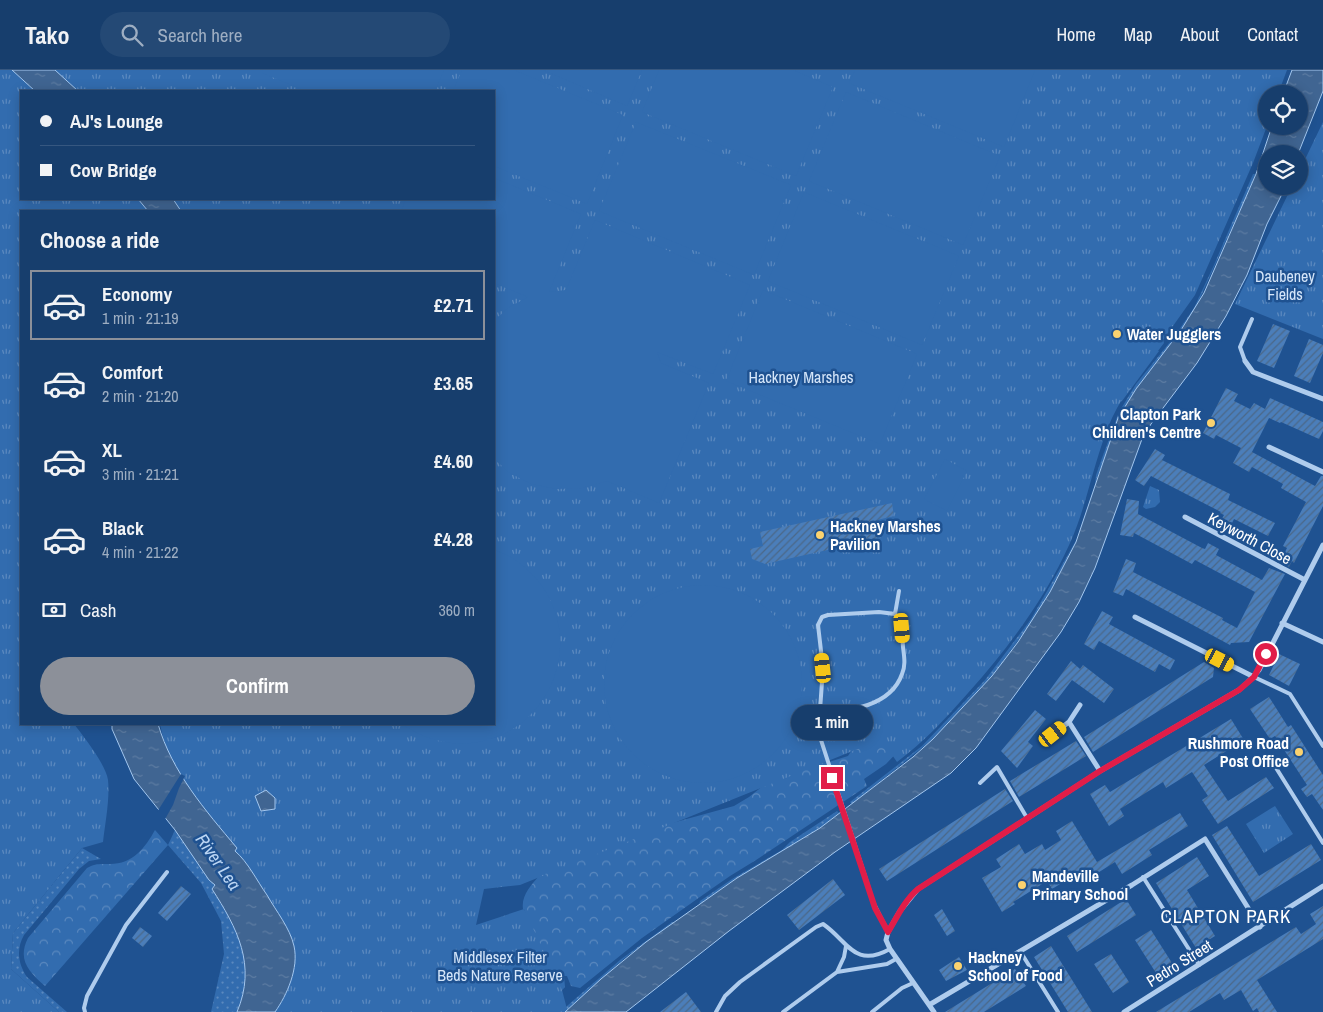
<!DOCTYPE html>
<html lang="en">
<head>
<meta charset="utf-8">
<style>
	:root { --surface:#173e6d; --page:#244975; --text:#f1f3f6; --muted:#9eaec2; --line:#365780; --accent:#8c9099 }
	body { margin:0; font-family:"Archivo Narrow",sans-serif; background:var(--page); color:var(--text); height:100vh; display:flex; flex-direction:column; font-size:19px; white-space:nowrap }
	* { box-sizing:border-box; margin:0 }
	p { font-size:16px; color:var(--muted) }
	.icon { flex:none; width:28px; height:28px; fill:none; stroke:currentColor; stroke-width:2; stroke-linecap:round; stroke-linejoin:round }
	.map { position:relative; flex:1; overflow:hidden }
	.drawer { position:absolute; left:20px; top:140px; width:475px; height:515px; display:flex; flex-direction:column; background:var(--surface); border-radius:0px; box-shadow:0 2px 12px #0003,0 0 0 1px var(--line) }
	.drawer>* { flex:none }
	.banner { position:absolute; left:20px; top:20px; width:475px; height:110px; border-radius:0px; box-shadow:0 2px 12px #0003,0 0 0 1px var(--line); display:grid; align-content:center; height:110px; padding:0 20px; background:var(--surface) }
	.controls { position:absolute; left:1258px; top:15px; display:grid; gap:10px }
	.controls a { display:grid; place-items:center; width:50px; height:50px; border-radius:50%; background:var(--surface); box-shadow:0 2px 12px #0003,0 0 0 1px var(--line); font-size:25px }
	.end { position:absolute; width:22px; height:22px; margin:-11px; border:6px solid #e11d48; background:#fff; box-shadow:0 0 0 2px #fff }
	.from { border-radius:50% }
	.bubble { position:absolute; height:35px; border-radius:18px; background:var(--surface); box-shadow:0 2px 12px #0003,0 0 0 1px var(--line); font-size:16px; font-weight:800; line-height:35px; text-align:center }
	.car { position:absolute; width:15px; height:30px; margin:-15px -8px; border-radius:6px; box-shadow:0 0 4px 1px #0007; background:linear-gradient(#f5c518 24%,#345 0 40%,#f5c518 0 76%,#345 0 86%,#f5c518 0) }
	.banner b { display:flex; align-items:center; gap:18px; height:48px; font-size:19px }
	.banner b+b { border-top:1px solid var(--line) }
	.banner i { width:12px; height:12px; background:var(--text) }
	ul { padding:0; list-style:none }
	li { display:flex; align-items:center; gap:15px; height:70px; margin:0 10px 8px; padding:0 10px; border:2px solid transparent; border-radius:0px }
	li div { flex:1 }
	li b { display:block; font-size:19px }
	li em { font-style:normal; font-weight:800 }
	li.current { border-color:var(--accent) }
	li>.icon { width:45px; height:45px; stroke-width:1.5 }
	h2 { padding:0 20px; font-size:22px; line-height:60px }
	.pay { display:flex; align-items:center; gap:12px; height:55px; padding:0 20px; font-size:19px }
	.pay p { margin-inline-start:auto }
	.primary-button { display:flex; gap:10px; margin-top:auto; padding:10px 20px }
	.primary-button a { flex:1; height:58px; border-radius:30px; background:var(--accent); color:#fff; font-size:20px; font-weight:800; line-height:58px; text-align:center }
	header { display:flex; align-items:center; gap:30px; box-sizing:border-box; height:70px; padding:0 25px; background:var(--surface); border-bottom:1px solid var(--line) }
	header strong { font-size:24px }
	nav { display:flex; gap:28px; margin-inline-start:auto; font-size:18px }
	.search { width:350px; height:45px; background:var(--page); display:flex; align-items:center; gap:12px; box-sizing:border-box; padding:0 18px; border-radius:28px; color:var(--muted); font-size:19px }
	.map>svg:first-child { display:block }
	.grass { fill:url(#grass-dots) }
	.forest { fill:url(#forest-crowns) }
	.park { fill:url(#park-tufts) }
	.garden { fill:#326caf }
	.water { fill:url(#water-ripples); stroke:#a3c7ef }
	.pier { fill:#1f5291 }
	.building { fill:url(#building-hatch) }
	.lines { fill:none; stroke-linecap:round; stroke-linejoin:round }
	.lane { stroke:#afcced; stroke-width:4 }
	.street { stroke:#afcced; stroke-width:5 }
	.route { stroke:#e11d48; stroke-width:6 }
	.poi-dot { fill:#fbd26f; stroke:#1f5291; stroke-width:2 }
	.labels { text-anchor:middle; stroke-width:5; stroke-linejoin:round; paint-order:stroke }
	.park-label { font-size:16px; fill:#d5e6fa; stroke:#1f5291 }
	.poi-label { font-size:16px; font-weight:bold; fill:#fff; stroke:#1f5291; text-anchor:start }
	.street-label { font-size:16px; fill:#fff; stroke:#1f5291 }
	.water-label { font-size:18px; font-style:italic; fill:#bcd6f4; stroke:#1f5291 }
	.quarter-label { font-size:19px; letter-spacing:1px; fill:#fff; stroke:#1f5291 }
</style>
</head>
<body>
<header>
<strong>Tako</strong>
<div class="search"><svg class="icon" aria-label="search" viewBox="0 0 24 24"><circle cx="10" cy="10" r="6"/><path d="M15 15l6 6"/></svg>Search here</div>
<nav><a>Home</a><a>Map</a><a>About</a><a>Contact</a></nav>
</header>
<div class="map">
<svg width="1323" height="942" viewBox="0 0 1323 942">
	<defs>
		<pattern id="grass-dots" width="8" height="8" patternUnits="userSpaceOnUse" patternTransform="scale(1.25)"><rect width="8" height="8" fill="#326caf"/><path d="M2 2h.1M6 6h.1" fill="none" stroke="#5b89bf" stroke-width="1.8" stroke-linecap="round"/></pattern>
		<pattern id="forest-crowns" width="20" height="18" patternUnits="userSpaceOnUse" patternTransform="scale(1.25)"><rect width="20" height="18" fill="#326caf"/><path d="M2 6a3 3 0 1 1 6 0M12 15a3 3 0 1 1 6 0" fill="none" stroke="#5b89bf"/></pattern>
		<pattern id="park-tufts" width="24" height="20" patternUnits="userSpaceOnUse" patternTransform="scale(1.25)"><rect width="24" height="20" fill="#326caf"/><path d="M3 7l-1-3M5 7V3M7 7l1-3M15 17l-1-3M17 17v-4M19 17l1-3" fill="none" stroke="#5b89bf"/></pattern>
		<pattern id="water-ripples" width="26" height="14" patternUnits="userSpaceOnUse" patternTransform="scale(1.25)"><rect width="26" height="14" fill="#406592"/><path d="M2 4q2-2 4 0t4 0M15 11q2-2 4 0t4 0" fill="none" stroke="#5d7ca2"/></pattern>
		<pattern id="building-hatch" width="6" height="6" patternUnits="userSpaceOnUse" patternTransform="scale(1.25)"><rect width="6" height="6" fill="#4b7eba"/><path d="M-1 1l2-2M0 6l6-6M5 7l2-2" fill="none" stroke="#4b6888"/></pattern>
	</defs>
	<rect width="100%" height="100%" fill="#1f5291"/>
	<!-- grass -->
	<path class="grass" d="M 1253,104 L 1256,104 L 1196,237 L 1181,260 L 1136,319 L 1118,348 L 1095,414 L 1096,405 L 1102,388 L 1119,342 L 1136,314 L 1174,267 L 1194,238 L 1214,195 Z
		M 1078,467 L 1050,522 L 1033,550 L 992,606 L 933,669 L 852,734 L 850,732 L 922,676 L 985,610 L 1031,549 Z
		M 837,741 L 839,743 L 820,758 L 737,808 L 699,835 L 700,831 L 732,809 L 782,780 L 790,772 Z
		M 175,760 L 209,810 L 215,815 L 212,819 C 237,859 257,895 237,942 L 211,942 L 224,884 L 221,851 L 201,813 L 168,775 Z
		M 82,778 L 101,789 L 89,791 L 79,799 L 24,865 C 16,879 18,894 27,907 L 67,942 L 59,942 L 11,899 L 13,863 Z
		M 672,852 L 674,853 L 626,887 L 565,942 L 560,942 L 620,890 Z"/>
	<!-- forest -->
	<path class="forest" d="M 1121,266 L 1159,281 L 1122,331 L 1101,339 L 1025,548 L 886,694 L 864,709 L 867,716 L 756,790 L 730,806 L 707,822 L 642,868 L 580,918 L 571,916 L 567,906 L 564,906 L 565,917 L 554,929 L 524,839 L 523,839 C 521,826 531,815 539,806 L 632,764 L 734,736 L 749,727 L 789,695 L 829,692 L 848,686 Z
		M 155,760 L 168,775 L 45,916 C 29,902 17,890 28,868 L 87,798 C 95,793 101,794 110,794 C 133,794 145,778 155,760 Z"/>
	<!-- park -->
	<path class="park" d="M 0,0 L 12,0 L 35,21 L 21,21 L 21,129 L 138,129 L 148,141 L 21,141 L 21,654 L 74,654 C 84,667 106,695 108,710 C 110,729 105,754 103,772 L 82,778 L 13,863 L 11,899 L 59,942 L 0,942 Z
		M 55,0 L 1287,0 L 1278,24 L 1266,24 L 1267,56 L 1253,93 L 1195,225 L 1163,270 L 1164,273 C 1146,297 1125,320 1112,348 C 1094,388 1088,433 1070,473 C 1045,529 1008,578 968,623 C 946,648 924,672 897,692 L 888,679 L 875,672 L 520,815 L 484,819 L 476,855 L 524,839 L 562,920 L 567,939 L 565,942 L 275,942 C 287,925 299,898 294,876 C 290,858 276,841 266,825 C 257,810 248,792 235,781 C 207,744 168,700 160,654 L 494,654 L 494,141 L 181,141 L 173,129 L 494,129 L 494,21 L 78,21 Z
		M 1323,52 L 1323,269 L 1235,234 L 1292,116 L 1299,116 L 1299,102 Z
		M 1150,416 L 1159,420 L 1160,432 L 1155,437 L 1146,439 L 1143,437 Z
		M 1275,736 L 1293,764 L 1264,783 L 1246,754 Z"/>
	<!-- garden -->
	<path class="garden" d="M 263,0 L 444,0 L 435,21 L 306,21 L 262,3 Z
		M 462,0 L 514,0 L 623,45 L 587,134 L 494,96 L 494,21 L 453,21 Z
		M 543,0 L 642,0 L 627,36 Z
		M 659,0 L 793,0 L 833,17 L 796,106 L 642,42 Z
		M 855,0 L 1035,0 L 1004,77 L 849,13 Z
		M 846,22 L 1000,86 L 963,175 L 809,111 Z
		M 636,52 L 791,115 L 754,205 L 599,141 Z
		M 494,108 L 581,144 L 549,222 L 566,220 L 595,150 L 750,215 L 713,304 L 657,282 L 661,293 L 709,313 L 659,433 L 607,411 L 582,418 L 557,419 L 531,414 L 508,402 L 494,388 L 494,251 L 508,238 L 528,227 L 494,213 L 494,141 L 401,141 L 406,129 L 494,129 Z
		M 804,122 L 959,186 L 922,275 L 768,211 Z
		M 763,220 L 917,284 L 880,374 L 726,311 Z
		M 945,389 L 967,401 L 947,441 L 924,429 Z
		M 494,480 C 515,486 534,503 546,522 C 590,597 525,690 440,671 C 427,668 413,662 402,654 L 494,654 Z
		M604 614a99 99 0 1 1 198 0a99 99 0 1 1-198 0Z"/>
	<!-- water -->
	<path class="water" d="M 12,0 L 55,0 L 78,21 L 35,21 Z
		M 1292,0 L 1323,0 L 1323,21 L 1298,84 L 1266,84 L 1266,116 L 1286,116 L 1267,154 L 1247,205 L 1226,246 L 1197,293 L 1151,354 L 1142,369 L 1095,498 L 1079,532 L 1061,562 L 976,678 L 951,703 L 835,782 L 729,861 L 626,942 L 565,942 L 601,909 L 646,872 L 737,808 L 820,758 L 913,687 L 933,669 L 992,606 L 1018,572 L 1050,522 L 1076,472 L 1118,348 L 1136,319 L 1181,260 L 1204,223 L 1256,104 L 1272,56 L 1299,56 L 1299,24 L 1283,24 Z
		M 138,129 L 173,129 L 181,141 L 148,141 Z
		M 112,654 L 158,654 C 172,702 205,740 237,778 L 235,781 C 248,792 257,811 267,825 C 276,841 290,858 294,876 C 299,898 287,925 275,942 L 237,942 C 257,895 237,858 212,819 L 215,815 L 209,810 L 175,760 L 134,709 L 112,659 Z
		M 266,720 L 275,728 L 275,739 L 261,741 L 255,726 Z"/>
	<!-- pier -->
	<path class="pier" d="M 181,704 L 185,706 L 179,718 L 173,735 L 164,751 L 157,742 Z"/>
	<!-- building -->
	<path class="building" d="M 1273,254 L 1290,261 L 1274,298 L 1257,291 Z
		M 1309,269 L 1323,275 L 1323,283 L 1310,313 L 1294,306 Z
		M 1226,318 L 1238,324 L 1234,331 L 1250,339 L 1254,333 L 1265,339 L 1270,328 L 1323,352 L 1323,361 L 1319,369 L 1281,352 L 1280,353 L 1269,348 L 1252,382 L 1315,416 L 1321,406 L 1323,406 L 1323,436 L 1294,493 L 1292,491 L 1289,497 L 1280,492 L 1287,478 L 1283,476 L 1306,432 L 1281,418 L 1283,414 L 1252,397 L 1249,402 L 1233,393 L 1241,378 L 1216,365 L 1214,369 L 1203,363 Z
		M 1155,379 L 1165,385 L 1162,390 L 1230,424 L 1228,430 L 1275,453 L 1268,466 L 1234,449 L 1231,455 L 1221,450 L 1224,445 L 1220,443 L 1221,442 L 1151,406 L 1144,416 L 1135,410 Z
		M 1127,429 L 1139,431 L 1138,444 L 1202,478 L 1205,479 L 1208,473 L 1219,479 L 1216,485 L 1262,510 L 1269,498 L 1285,504 L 1249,572 L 1231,573 L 1230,575 L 1126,519 L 1123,526 L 1113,522 L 1126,489 L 1136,493 L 1133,502 L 1223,548 L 1222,550 L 1237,558 L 1255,522 L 1195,490 L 1192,494 L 1134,463 L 1133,467 L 1120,465 Z
		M 892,433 L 894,446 L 877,450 L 881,468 L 765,494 L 752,489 L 750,479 L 763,476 L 760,462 Z
		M 1102,541 L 1113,547 L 1109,554 L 1175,590 L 1170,600 L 1159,594 L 1155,602 L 1099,571 L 1094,580 L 1084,574 Z
		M 1279,584 L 1300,594 L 1289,616 L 1269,605 Z
		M 1071,591 L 1080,599 L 1083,595 L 1114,619 L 1104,633 L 1072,610 L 1056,631 L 1047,624 Z
		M 1204,592 L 1214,598 L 1213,607 L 1093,682 L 1084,667 Z
		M 1269,627 L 1288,657 L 1291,655 L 1323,705 L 1323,740 L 1312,724 L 1307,727 L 1301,719 L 1307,715 L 1275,666 L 1270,669 L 1250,639 Z
		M 1035,640 L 1046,649 L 1028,672 L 1033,676 L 1017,698 L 1001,681 Z
		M 1231,649 L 1244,670 L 1204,695 L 1228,731 L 1266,707 L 1274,718 L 1218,754 L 1202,730 L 1208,726 L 1192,702 L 1166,718 L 1163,712 L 1120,739 L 1124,746 L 1109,756 L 1090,724 L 1105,715 L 1110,722 Z
		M 1076,671 L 1086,686 L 1019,727 L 1010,711 Z
		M 1005,719 L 1013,731 L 887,811 L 879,799 Z
		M 1180,743 L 1188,756 L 1149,780 L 1152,785 L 1122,804 L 1115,792 L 1088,809 L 1083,800 L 1052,819 L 1047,811 L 1013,832 L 1015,834 L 1002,842 L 982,808 L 1001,797 L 996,789 L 1019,774 L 1025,784 L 1042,774 L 1045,780 L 1061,770 L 1056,761 L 1072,751 L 1097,792 Z
		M 1227,756 L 1259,806 L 1311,774 L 1321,790 L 1253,832 L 1212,765 Z
		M 1197,787 L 1209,806 L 1187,820 L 1215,866 L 1196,878 L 1156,813 Z
		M 833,809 L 845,825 L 799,860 L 787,845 Z
		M 181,816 L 191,824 L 167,851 L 158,843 Z
		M 1126,829 L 1136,845 L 1077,882 L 1067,866 Z
		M 1323,836 L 1323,869 L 1257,910 L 1277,942 L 1259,942 L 1257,938 L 1253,941 L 1241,920 L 1224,930 L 1220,923 L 1189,942 L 1156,942 L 1296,857 L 1301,864 L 1316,854 L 1310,844 Z
		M 942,839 L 955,861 L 947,866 L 934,845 Z
		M 140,857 L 152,866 L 143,877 L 132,868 Z
		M 1151,860 L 1172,893 L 1156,903 L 1135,870 Z
		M 1051,876 L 1092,942 L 1068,942 L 1034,887 Z
		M 1111,884 L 1129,912 L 1113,923 L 1094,894 Z
		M 959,887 L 967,900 L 946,911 L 939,900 Z
		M 1015,899 L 1026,916 L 984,942 L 945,942 Z
		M 686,922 L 701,942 L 660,942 Z"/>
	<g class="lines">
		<!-- lane -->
		<path class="lane" d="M 1245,291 L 1240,277 L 1252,249
			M 895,544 L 899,521
			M 1254,607 L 1290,624 L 1323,676
			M 820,642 C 849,642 891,636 902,604 C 906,595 904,586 903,577 C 902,566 903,553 895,544 L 879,542 L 828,545 L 822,547 L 818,555 L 823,598 L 819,654 L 821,670 L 874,834 L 888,862
			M 1268,685 L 1323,773
			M 980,713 L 997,697 L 1027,748
			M 1143,807 L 1199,895
			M 1020,881 L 1058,942
			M 837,902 L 844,887 L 846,876
			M 85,942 L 84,938 L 87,926 L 126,855 L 167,802
			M 716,942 L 725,926 L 740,912 L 816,857 L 823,854 C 848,871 854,899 890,879
			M 783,942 L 837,902 L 887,894 L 896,889
			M 872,942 L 902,918 L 913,913"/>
		<!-- street -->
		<path class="street" d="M 1245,291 L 1253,302 L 1323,329
			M 1269,377 L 1323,402
			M 1185,447 L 1305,510
			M 1135,547 L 1254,607
			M 1282,553 L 1323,572
			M 1069,652 L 1100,701
			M 1053,664 L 1069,652 L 1080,635
			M 929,935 L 1132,815 L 1205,769 L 1260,857
			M 934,942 L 890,879 L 886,870 L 888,862 L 900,841 L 918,819 L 1100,701 L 1239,620 L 1248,612 L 1259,600 L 1323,475
			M 1124,942 L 1323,816"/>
	</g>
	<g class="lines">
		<!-- route -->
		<path class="route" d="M 832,708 L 875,838 L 888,862 C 897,847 905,830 918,819 L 1100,701 L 1239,620 L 1254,607 L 1266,584"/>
	</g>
	<!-- markers -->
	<g class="poi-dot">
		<circle cx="1117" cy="264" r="5"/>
		<circle cx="1211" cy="353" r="5"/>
		<circle cx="820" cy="465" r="5"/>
		<circle cx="1299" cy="682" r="5"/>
		<circle cx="1022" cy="815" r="5"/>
		<circle cx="958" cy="896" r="5"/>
	</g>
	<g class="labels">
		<!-- park labels -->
		<g class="park-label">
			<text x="1285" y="212">Daubeney<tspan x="1285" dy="18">Fields</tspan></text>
			<text x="801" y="313">Hackney Marshes</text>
			<text x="500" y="893">Middlesex Filter<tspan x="500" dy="18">Beds Nature Reserve</tspan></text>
		</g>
		<!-- poi labels -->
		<g class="poi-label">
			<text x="1127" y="270">Water Jugglers</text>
			<text x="1201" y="350" text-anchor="end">Clapton Park<tspan x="1201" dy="18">Children's Centre</tspan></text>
			<text x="830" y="462">Hackney Marshes<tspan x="830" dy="18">Pavilion</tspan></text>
			<text x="1289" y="679" text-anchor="end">Rushmore Road<tspan x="1289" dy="18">Post Office</tspan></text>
			<text x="1032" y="812">Mandeville<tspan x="1032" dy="18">Primary School</tspan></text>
			<text x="968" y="893">Hackney<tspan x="968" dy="18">School of Food</tspan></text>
		</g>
		<!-- street labels -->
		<g class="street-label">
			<text transform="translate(1250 468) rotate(28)" y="6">Keyworth Close</text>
			<text transform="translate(1179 893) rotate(-32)" y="6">Pedro Street</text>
		</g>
		<!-- water labels -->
		<g class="water-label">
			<text transform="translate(218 792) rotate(55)" y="6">River Lea</text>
		</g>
		<!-- quarter labels -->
		<g class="quarter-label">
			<text x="1226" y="853">CLAPTON PARK</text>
		</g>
	</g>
</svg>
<div class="controls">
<a><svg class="icon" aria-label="locate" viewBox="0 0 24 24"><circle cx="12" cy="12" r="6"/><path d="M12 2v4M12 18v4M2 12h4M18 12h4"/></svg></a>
<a><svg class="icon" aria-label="layers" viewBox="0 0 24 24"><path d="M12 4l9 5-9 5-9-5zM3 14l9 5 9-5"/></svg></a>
</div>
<i class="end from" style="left:1266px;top:584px"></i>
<i class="end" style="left:832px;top:708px"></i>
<div class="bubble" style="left:791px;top:635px;width:82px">1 min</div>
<i class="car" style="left:902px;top:558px;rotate:175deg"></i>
<i class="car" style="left:1220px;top:590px;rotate:117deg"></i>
<i class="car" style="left:823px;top:598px;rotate:354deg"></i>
<i class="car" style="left:1053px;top:664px;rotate:52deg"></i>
<div class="banner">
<b><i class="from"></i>AJ's Lounge</b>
<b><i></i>Cow Bridge</b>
</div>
<section class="drawer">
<h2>Choose a ride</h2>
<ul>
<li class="current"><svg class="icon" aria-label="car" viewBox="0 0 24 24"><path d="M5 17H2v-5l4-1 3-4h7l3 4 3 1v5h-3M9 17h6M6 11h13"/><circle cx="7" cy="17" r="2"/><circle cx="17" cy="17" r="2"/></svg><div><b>Economy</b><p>1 min · 21:19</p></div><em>£2.71</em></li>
<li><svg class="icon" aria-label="car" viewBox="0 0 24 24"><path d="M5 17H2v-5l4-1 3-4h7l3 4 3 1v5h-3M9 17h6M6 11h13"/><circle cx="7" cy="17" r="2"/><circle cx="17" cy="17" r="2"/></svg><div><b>Comfort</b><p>2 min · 21:20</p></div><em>£3.65</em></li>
<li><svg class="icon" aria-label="car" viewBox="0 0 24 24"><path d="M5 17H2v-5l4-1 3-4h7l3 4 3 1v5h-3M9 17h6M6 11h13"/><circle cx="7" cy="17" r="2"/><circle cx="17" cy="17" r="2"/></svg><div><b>XL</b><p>3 min · 21:21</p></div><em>£4.60</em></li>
<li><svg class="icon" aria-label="car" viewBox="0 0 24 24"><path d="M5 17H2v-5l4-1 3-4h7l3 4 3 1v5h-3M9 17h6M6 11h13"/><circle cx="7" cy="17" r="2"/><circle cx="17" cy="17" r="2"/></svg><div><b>Black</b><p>4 min · 21:22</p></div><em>£4.28</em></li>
</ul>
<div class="pay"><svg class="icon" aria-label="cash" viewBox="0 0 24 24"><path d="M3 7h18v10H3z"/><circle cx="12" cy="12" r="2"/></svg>Cash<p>360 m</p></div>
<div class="primary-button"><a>Confirm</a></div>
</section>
</div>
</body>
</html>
